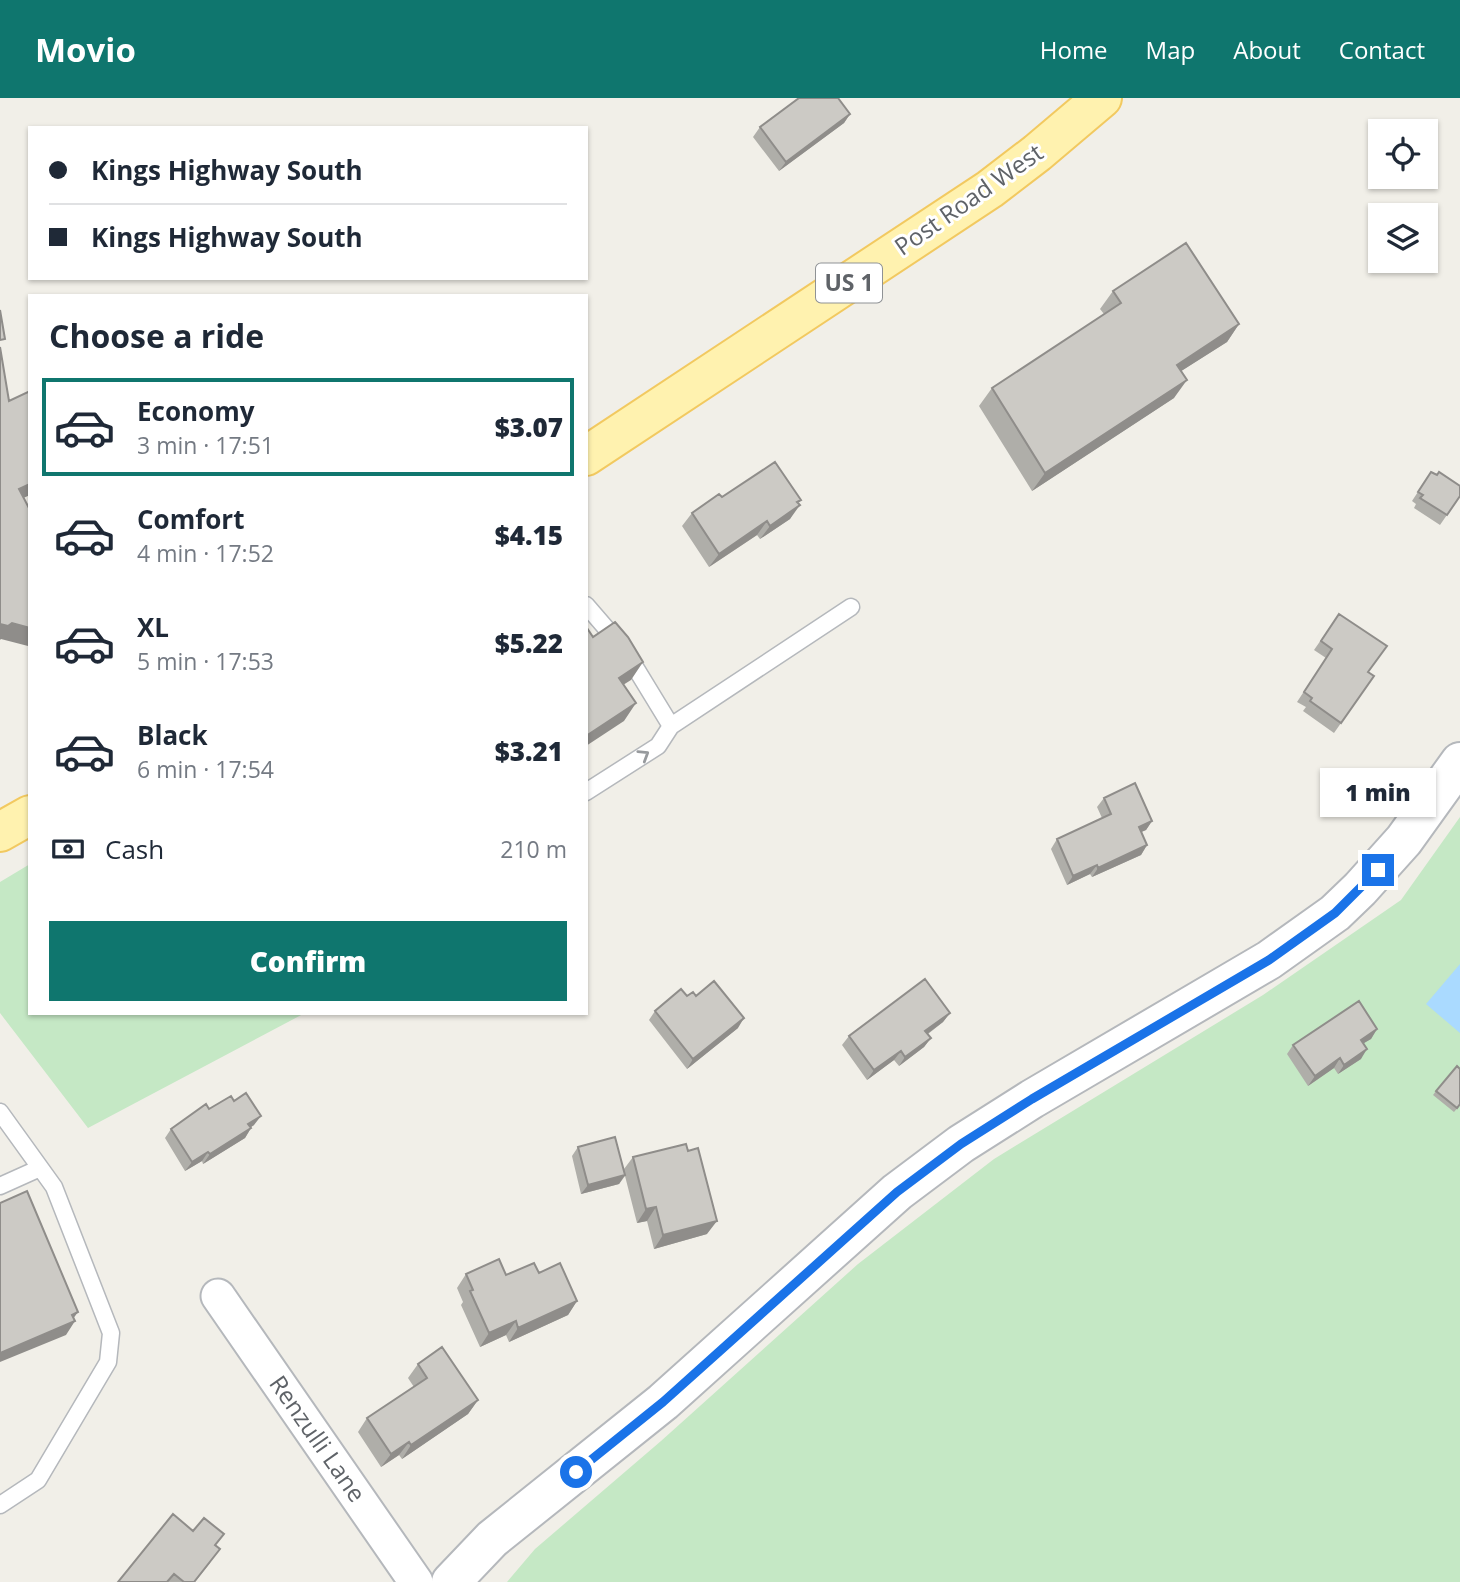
<!DOCTYPE html>
<html lang="en">
<head>
<meta charset="utf-8">
<style>
	:root { --surface:#fff; --page:#f6f6f7; --text:#1f2937; --muted:#747a83; --line:#e0e1e3; --accent:#0f766e }
	body { margin:0; font-family:"Open Sans",sans-serif; background:var(--page); color:var(--text); height:100vh; display:flex; flex-direction:column; font-size:26px; white-space:nowrap }
	* { box-sizing:border-box; margin:0 }
	p { font-size:23px; color:var(--muted) }
	.icon { flex:none; width:38px; height:38px; fill:none; stroke:currentColor; stroke-width:2; stroke-linecap:round; stroke-linejoin:round }
	.map { position:relative; flex:1; overflow:hidden }
	.details { position:absolute; left:28px; top:196px; width:560px; height:721px; display:flex; flex-direction:column; background:var(--surface); border-radius:0px; box-shadow:0 2px 5px #0004 }
	.details>* { flex:none }
	.hud { position:absolute; left:28px; top:28px; width:560px; height:154px; border-radius:0px; box-shadow:0 2px 5px #0004; display:grid; align-content:center; height:154px; padding:0 21px; background:var(--surface) }
	.fabs { position:absolute; left:1368px; top:21px; display:grid; gap:14px }
	.fabs a { display:grid; place-items:center; width:70px; height:70px; border-radius:0px; background:var(--surface); box-shadow:0 2px 5px #0004; font-size:35px }
	.end { position:absolute; width:32px; height:32px; margin:-16px; border:9px solid #1a73e8; background:#fff; box-shadow:0 0 0 4px #fff }
	.from { border-radius:50% }
	.bubble { position:absolute; height:49px; border-radius:0px; background:var(--surface); box-shadow:0 2px 5px #0004; font-size:23px; font-weight:800; line-height:49px; text-align:center }
	.hud b { display:flex; align-items:center; gap:24px; height:66px; font-size:26px }
	.hud b+b { border-top:2px solid var(--line) }
	.hud i { width:18px; height:18px; background:var(--text) }
	ul { padding:0; list-style:none }
	li { display:flex; align-items:center; gap:21px; height:98px; margin:0 14px 10px; padding:0 7px; border:4px solid transparent; border-radius:0px }
	li div { flex:1 }
	li b { display:block; font-size:26px }
	li em { font-style:normal; font-weight:800 }
	li.selected { border-color:var(--accent) }
	li>.icon { width:63px; height:63px; stroke-width:1.5 }
	h2 { padding:0 21px; font-size:32px; line-height:84px }
	.pay { display:flex; align-items:center; gap:18px; height:77px; padding:0 21px; font-size:26px }
	.pay p { margin-inline-start:auto }
	.primary-button { display:flex; gap:14px; margin-top:auto; padding:14px 21px }
	.primary-button a { flex:1; height:80px; border-radius:0px; background:var(--accent); color:#fff; font-size:28px; font-weight:800; line-height:80px; text-align:center }
	header { display:flex; align-items:center; gap:42px; box-sizing:border-box; height:98px; padding:0 35px; background:var(--accent); color:#fff }
	header strong { font-size:33px }
	nav { display:flex; gap:38px; margin-inline-start:auto; font-size:24px }
	.map>svg:first-child { display:block }
	.green { fill:#c5e8c5 }
	.water { fill:#aadaff }
	.lines { fill:none; stroke-linecap:round; stroke-linejoin:round }
	.service-casing { stroke:#b5b8bc; stroke-width:19 }
	.minor-casing { stroke:#b5b8bc; stroke-width:37 }
	.tertiary-casing { stroke:#b5b8bc; stroke-width:42 }
	.primary-casing { stroke:#f2c960; stroke-width:42 }
	.service { stroke:#fff; stroke-width:16 }
	.minor { stroke:#fff; stroke-width:33 }
	.tertiary { stroke:#fff; stroke-width:38 }
	.primary { stroke:#fff2af; stroke-width:38 }
	.wall { fill:#afaea9 }
	.shaded-wall { fill:#8f8d8a }
	.building { fill:#cccac5; stroke:#8f8d8a; stroke-width:2 }
	.oneway { stroke:#979a9d }
	.route { stroke:#1a73e8; stroke-width:9 }
	.labels { text-anchor:middle; stroke-width:6; stroke-linejoin:round; paint-order:stroke }
	.shield { fill:#fff; stroke:#8f9295; stroke-width:2 }
	.shield-label { font-size:23px; font-weight:bold; fill:#5f6368 }
	.street-label { font-size:24px; fill:#5f6368; stroke:#fff }
</style>
</head>
<body>
<header>
<strong>Movio</strong>
<nav><a>Home</a><a>Map</a><a>About</a><a>Contact</a></nav>
</header>
<div class="map">
<svg width="1460" height="1484" viewBox="0 0 1460 1484">
	<rect width="100%" height="100%" fill="#f1efe8"/>
	<!-- green -->
	<path class="green" d="M 1460,719 L 1460,1484 L 507,1484 L 535,1451 L 661,1343 L 858,1166 L 994,1061 L 1263,897 L 1401,802 Z
		M 30,766 L 30,915 L 305,915 L 88,1030 L 0,915 L 0,784 Z"/>
	<!-- water -->
	<path class="water" d="M 1460,866 L 1460,935 L 1426,906 Z"/>
	<g class="lines">
		<defs>
			<path id="service" d="M 586,507 L 624,551 L 671,628 L 658,648 L 586,694
				M 671,628 L 851,509
				M 0,1014 L 54,1089 L 111,1235 L 108,1264 L 38,1382 L 0,1407
				M 0,1088 L 40,1070"/>
			<path id="minor" d="M 218,1198 L 416,1484"/>
			<path id="tertiary" d="M 451,1484 L 492,1441 L 663,1304 L 897,1094 L 961,1046 L 1032,1001 L 1269,862 L 1335,815 L 1360,791 L 1404,742 L 1460,664"/>
			<path id="primary" d="M 586,358 L 990,91 L 1037,55 L 1102,0
				M 0,734 L 30,717"/>
		</defs>
		<!-- service casing -->
		<use href="#service" class="service-casing"/>
		<!-- minor casing -->
		<use href="#minor" class="minor-casing"/>
		<!-- tertiary casing -->
		<use href="#tertiary" class="tertiary-casing"/>
		<!-- primary casing -->
		<use href="#primary" class="primary-casing"/>
		<!-- service -->
		<use href="#service" class="service"/>
		<!-- minor -->
		<use href="#minor" class="minor"/>
		<!-- tertiary -->
		<use href="#tertiary" class="tertiary"/>
		<!-- primary -->
		<use href="#primary" class="primary"/>
	</g>
	<!-- wall -->
	<path class="wall" d="M 850,16 L 844,25 L 779,73 L 753,39 L 760,29 Z
		M 1113,193 L 1239,226 L 1227,244 L 1181,273 L 1174,300 L 1032,393 L 979,308 L 992,290 L 1104,216 L 1100,211 Z
		M 1431,374 L 1460,398 L 1440,427 L 1414,410 L 1416,406 L 1412,403 Z
		M 722,399 L 798,405 L 790,421 L 760,441 L 757,437 L 709,469 L 682,428 L 692,415 Z
		M 1339,516 L 1369,575 L 1374,578 L 1334,635 L 1303,613 L 1306,609 L 1297,604 L 1326,560 L 1314,552 Z
		M 1104,700 L 1152,723 L 1146,732 L 1141,734 L 1147,747 L 1141,757 L 1092,779 L 1090,776 L 1067,787 L 1051,751 L 1057,741 L 1102,720 L 1097,709 Z
		M 687,898 L 696,898 L 738,930 L 687,971 L 649,922 L 655,913 Z
		M 950,915 L 943,924 L 928,936 L 931,940 L 924,949 L 899,968 L 894,962 L 867,982 L 842,947 L 849,938 Z
		M 1377,931 L 1371,941 L 1363,945 L 1361,961 L 1338,976 L 1334,970 L 1308,988 L 1287,956 L 1293,947 Z
		M 1436,993 L 1460,1007 L 1454,1014 L 1433,997 Z
		M 209,1011 L 254,1027 L 251,1029 L 251,1030 L 245,1040 L 203,1066 L 202,1063 L 185,1073 L 165,1040 L 171,1031 Z
		M 578,1049 L 624,1071 L 633,1059 L 707,1136 L 654,1151 L 647,1123 L 637,1125 L 625,1078 L 619,1086 L 581,1096 L 572,1058 Z
		M 539,1175 L 577,1203 L 568,1217 L 509,1244 L 506,1237 L 480,1249 L 461,1207 L 463,1204 L 457,1190 L 466,1176 L 506,1177 Z
		M 418,1266 L 478,1302 L 468,1316 L 402,1361 L 399,1357 L 381,1369 L 358,1334 L 367,1320 L 414,1289 L 408,1280 Z
		M 193,1433 L 216,1447 L 210,1465 L 195,1484 L 118,1484 Z"/>
	<!-- shaded-wall -->
	<path class="shaded-wall" d="M 850,16 L 844,25 L 779,73 L 786,64 Z
		M 1239,226 L 1227,244 L 1164,284 L 1177,267 Z
		M 1187,282 L 1174,300 L 1032,393 L 1045,375 Z
		M 30,386 L 30,397 L 8,407 L 19,391 Z
		M 801,402 L 794,411 L 800,407 L 790,421 L 760,441 L 770,428 Z
		M 767,423 L 757,437 L 709,469 L 719,456 Z
		M 12,525 L 30,530 L 30,545 L 28,548 L 1,541 L 0,542 L 0,526 Z
		M 643,564 L 631,582 L 607,597 L 619,580 Z
		M 636,605 L 624,623 L 586,648 L 586,638 Z
		M 1152,723 L 1146,732 L 1132,738 L 1139,729 Z
		M 1147,747 L 1141,757 L 1092,779 L 1098,770 Z
		M 1097,767 L 1090,776 L 1067,787 L 1073,778 Z
		M 950,915 L 943,924 L 919,942 L 925,933 Z
		M 744,920 L 738,930 L 687,971 L 693,961 Z
		M 1377,931 L 1371,941 L 1354,951 L 1361,942 Z
		M 931,940 L 924,949 L 899,968 L 905,959 Z
		M 1367,951 L 1361,961 L 1338,976 L 1344,967 Z
		M 901,953 L 894,962 L 867,982 L 874,972 Z
		M 1340,960 L 1334,970 L 1308,988 L 1315,978 Z
		M 261,1018 L 254,1027 L 242,1035 L 248,1026 Z
		M 251,1030 L 245,1040 L 203,1066 L 210,1056 Z
		M 208,1054 L 202,1063 L 185,1073 L 192,1064 Z
		M 625,1077 L 619,1086 L 581,1096 L 588,1087 Z
		M 656,1109 L 647,1123 L 637,1125 L 646,1111 Z
		M 717,1123 L 707,1136 L 654,1151 L 663,1137 Z
		M 577,1203 L 568,1217 L 509,1244 L 518,1230 Z
		M 78,1214 L 70,1225 L 75,1223 L 66,1237 L 0,1264 L 0,1255 Z
		M 516,1223 L 506,1237 L 480,1249 L 489,1235 Z
		M 478,1302 L 468,1316 L 402,1361 L 411,1347 Z
		M 409,1344 L 399,1357 L 381,1369 L 391,1356 Z"/>
	<!-- building -->
	<path class="building" d="M 799,0 L 838,0 L 850,16 L 786,64 L 760,29 Z
		M 1186,145 L 1239,226 L 1177,267 L 1187,282 L 1045,375 L 992,290 L 1121,205 L 1113,193 Z
		M 0,212 L 5,241 L 0,242 Z
		M 0,249 L 9,303 L 30,293 L 30,386 L 19,391 L 30,412 L 30,530 L 12,525 L 8,528 L 0,526 Z
		M 775,364 L 801,402 L 797,404 L 800,407 L 770,428 L 767,423 L 719,456 L 692,415 L 719,396 L 722,399 Z
		M 1431,374 L 1437,377 L 1439,374 L 1460,388 L 1460,398 L 1447,417 L 1420,400 L 1423,397 L 1418,394 Z
		M 1339,516 L 1387,548 L 1368,574 L 1374,578 L 1341,625 L 1310,603 L 1312,600 L 1304,594 L 1332,551 L 1321,543 Z
		M 615,524 L 628,539 L 643,564 L 619,580 L 636,605 L 586,638 L 586,531 L 587,530 L 593,539 Z
		M 1135,685 L 1152,723 L 1139,729 L 1147,747 L 1098,770 L 1097,767 L 1073,778 L 1057,741 L 1111,716 L 1104,700 Z
		M 925,881 L 950,915 L 925,933 L 931,940 L 905,959 L 901,953 L 874,972 L 849,938 Z
		M 714,883 L 744,920 L 693,961 L 655,913 L 681,891 L 687,898 L 693,894 L 696,898 Z
		M 1359,903 L 1377,931 L 1361,942 L 1367,951 L 1344,967 L 1340,960 L 1315,978 L 1293,947 Z
		M 1457,968 L 1460,971 L 1460,1006 L 1457,1010 L 1436,993 Z
		M 246,995 L 261,1018 L 248,1026 L 251,1030 L 210,1056 L 208,1054 L 192,1064 L 171,1031 L 206,1006 L 209,1011 L 231,998 L 234,1003 Z
		M 615,1039 L 625,1077 L 588,1087 L 578,1049 Z
		M 686,1046 L 688,1053 L 698,1050 L 717,1123 L 663,1137 L 656,1109 L 646,1111 L 633,1059 Z
		M 27,1093 L 78,1214 L 72,1217 L 75,1223 L 0,1255 L 0,1105 Z
		M 499,1161 L 506,1177 L 534,1165 L 539,1175 L 560,1165 L 577,1203 L 518,1230 L 516,1223 L 489,1235 L 470,1193 L 473,1192 L 466,1176 Z
		M 442,1249 L 478,1302 L 411,1347 L 409,1344 L 391,1356 L 367,1320 L 427,1280 L 418,1266 Z
		M 173,1416 L 193,1433 L 204,1420 L 224,1436 L 215,1447 L 220,1451 L 194,1484 L 184,1484 L 174,1476 L 167,1484 L 118,1484 Z"/>
	<!-- one-way arrows -->
	<defs><path id="oneway-chevron" d="M-2-3.5L2.5 0L-2 3.5" fill="none" stroke-width="1.6" stroke-linecap="round" stroke-linejoin="round" transform="scale(1.75)"/></defs>
	<use class="oneway" href="#oneway-chevron" transform="translate(644 657) rotate(-32)"/>
	<g class="lines">
		<!-- route -->
		<path class="route" d="M 576,1374 L 663,1304 L 897,1094 L 961,1046 L 1032,1001 L 1269,862 L 1335,815 L 1378,772"/>
	</g>
	<g class="labels">
		<!-- shield labels -->
		<rect class="shield" x="816" y="165.5" width="66" height="39" rx="5"/>
		<g class="shield-label">
			<text x="849" y="193">US 1</text>
		</g>
		<!-- street labels -->
		<g class="street-label">
			<text transform="translate(969 102) rotate(-35)" y="8">Post Road West</text>
			<text transform="translate(317 1341) rotate(55)" y="8">Renzulli Lane</text>
		</g>
	</g>
</svg>
<div class="fabs">
<a><svg class="icon" aria-label="locate" viewBox="0 0 24 24"><circle cx="12" cy="12" r="6"/><path d="M12 2v4M12 18v4M2 12h4M18 12h4"/></svg></a>
<a><svg class="icon" aria-label="layers" viewBox="0 0 24 24"><path d="M12 4l9 5-9 5-9-5zM3 14l9 5 9-5"/></svg></a>
</div>
<i class="end from" style="left:576px;top:1374px"></i>
<i class="end" style="left:1378px;top:772px"></i>
<div class="bubble" style="left:1320px;top:670px;width:116px">1 min</div>
<div class="hud">
<b><i class="from"></i>Kings Highway South</b>
<b><i></i>Kings Highway South</b>
</div>
<section class="details">
<h2>Choose a ride</h2>
<ul>
<li class="selected"><svg class="icon" aria-label="car" viewBox="0 0 24 24"><path d="M5 17H2v-5l4-1 3-4h7l3 4 3 1v5h-3M9 17h6M6 11h13"/><circle cx="7" cy="17" r="2"/><circle cx="17" cy="17" r="2"/></svg><div><b>Economy</b><p>3 min · 17:51</p></div><em>$3.07</em></li>
<li><svg class="icon" aria-label="car" viewBox="0 0 24 24"><path d="M5 17H2v-5l4-1 3-4h7l3 4 3 1v5h-3M9 17h6M6 11h13"/><circle cx="7" cy="17" r="2"/><circle cx="17" cy="17" r="2"/></svg><div><b>Comfort</b><p>4 min · 17:52</p></div><em>$4.15</em></li>
<li><svg class="icon" aria-label="car" viewBox="0 0 24 24"><path d="M5 17H2v-5l4-1 3-4h7l3 4 3 1v5h-3M9 17h6M6 11h13"/><circle cx="7" cy="17" r="2"/><circle cx="17" cy="17" r="2"/></svg><div><b>XL</b><p>5 min · 17:53</p></div><em>$5.22</em></li>
<li><svg class="icon" aria-label="car" viewBox="0 0 24 24"><path d="M5 17H2v-5l4-1 3-4h7l3 4 3 1v5h-3M9 17h6M6 11h13"/><circle cx="7" cy="17" r="2"/><circle cx="17" cy="17" r="2"/></svg><div><b>Black</b><p>6 min · 17:54</p></div><em>$3.21</em></li>
</ul>
<div class="pay"><svg class="icon" aria-label="cash" viewBox="0 0 24 24"><path d="M3 7h18v10H3z"/><circle cx="12" cy="12" r="2"/></svg>Cash<p>210 m</p></div>
<div class="primary-button"><a>Confirm</a></div>
</section>
</div>
</body>
</html>
